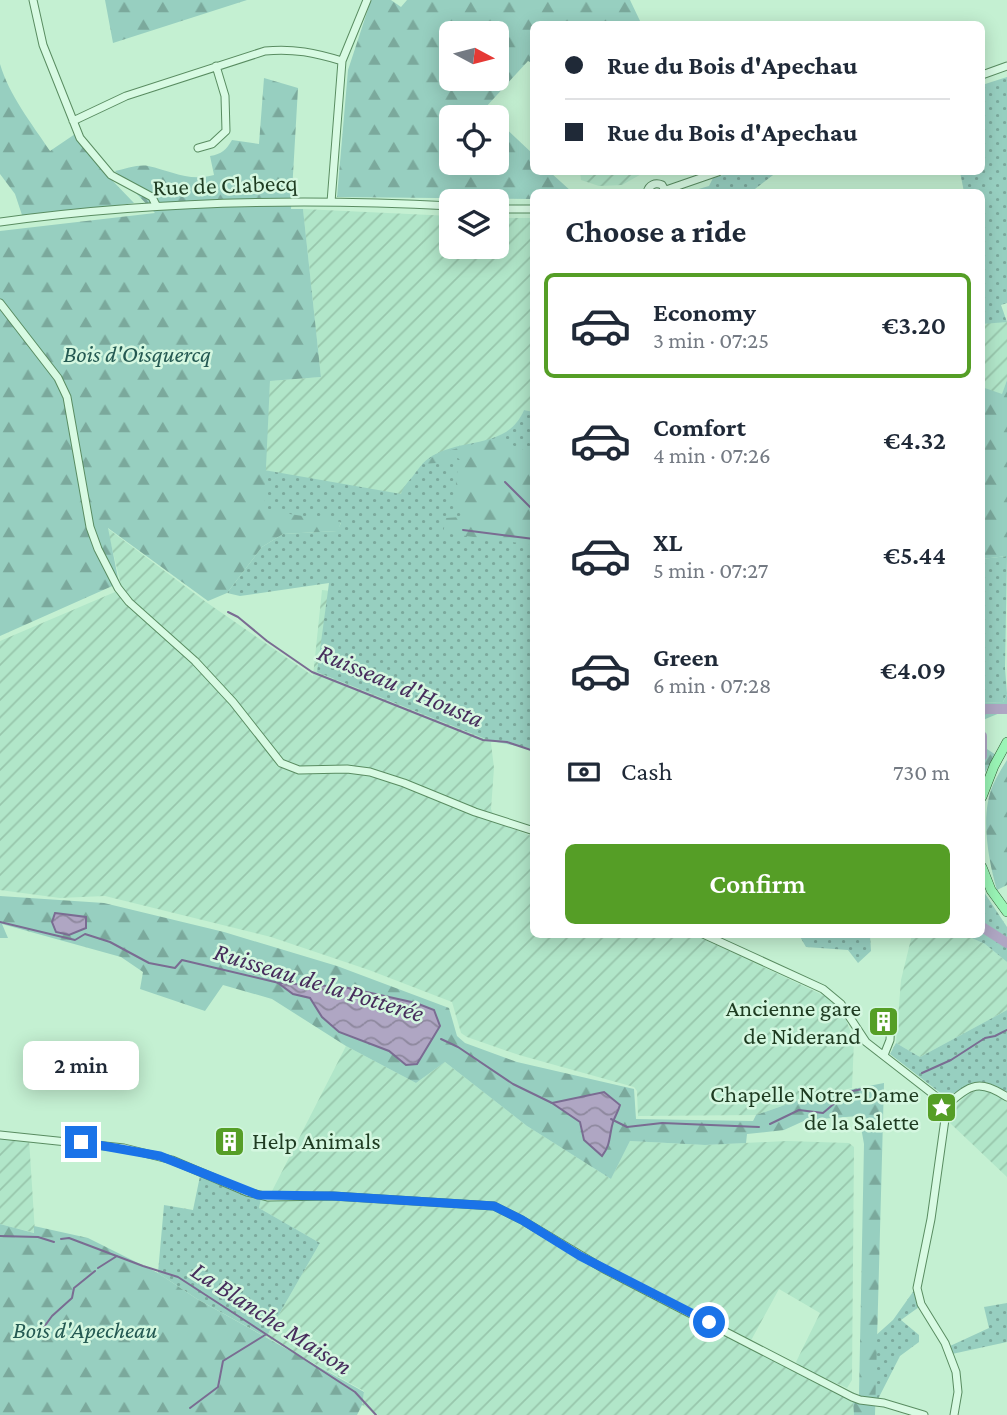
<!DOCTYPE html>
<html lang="en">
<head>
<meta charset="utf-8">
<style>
	:root { --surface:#fff; --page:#f2f2f3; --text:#1f2937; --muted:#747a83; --line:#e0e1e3; --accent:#559e26 }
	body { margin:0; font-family:"Crimson Pro",serif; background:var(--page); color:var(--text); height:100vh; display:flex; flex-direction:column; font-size:26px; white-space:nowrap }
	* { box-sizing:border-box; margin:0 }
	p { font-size:23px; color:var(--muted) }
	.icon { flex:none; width:38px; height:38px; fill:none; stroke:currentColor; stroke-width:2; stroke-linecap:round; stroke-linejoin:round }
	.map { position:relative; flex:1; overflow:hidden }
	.details { position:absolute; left:530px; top:189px; width:455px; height:749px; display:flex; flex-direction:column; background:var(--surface); border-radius:10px; box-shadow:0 4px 18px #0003 }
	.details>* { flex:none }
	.guide { position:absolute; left:530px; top:21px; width:455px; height:154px; border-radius:10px; box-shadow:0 4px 18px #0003; display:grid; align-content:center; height:154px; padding:0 35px; background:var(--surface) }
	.needle { width:46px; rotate:97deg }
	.fabs { position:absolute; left:439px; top:21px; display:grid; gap:14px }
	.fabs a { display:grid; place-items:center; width:70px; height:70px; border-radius:10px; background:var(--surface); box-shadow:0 4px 18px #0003; font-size:35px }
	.end { position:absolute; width:32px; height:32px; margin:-16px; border:9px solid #1a73e8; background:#fff; box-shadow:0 0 0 4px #fff }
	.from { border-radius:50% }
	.bubble { position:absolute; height:49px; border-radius:10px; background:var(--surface); box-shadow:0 4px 18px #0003; font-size:23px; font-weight:600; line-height:49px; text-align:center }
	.guide b { display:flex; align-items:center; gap:24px; height:66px; font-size:26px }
	.guide b+b { border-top:2px solid var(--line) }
	.guide i { width:18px; height:18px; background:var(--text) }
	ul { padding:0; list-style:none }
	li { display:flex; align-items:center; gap:21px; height:105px; margin:0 14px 10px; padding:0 21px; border:4px solid transparent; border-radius:10px }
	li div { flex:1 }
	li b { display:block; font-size:26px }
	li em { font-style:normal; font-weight:600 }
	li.selected { border-color:var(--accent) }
	li>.icon { width:63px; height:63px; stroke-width:1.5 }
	h2 { padding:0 35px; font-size:32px; line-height:84px }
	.pay { display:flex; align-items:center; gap:18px; height:77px; padding:0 35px; font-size:26px }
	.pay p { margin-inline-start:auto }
	.cta { display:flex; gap:14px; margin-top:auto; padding:14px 35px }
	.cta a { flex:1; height:80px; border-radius:10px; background:var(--accent); color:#fff; font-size:28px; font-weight:600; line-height:80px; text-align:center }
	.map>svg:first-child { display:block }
	.farmland { fill:url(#farmland-furrows) }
	.grass { fill:url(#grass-dots) }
	.forest { fill:url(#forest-firs); fill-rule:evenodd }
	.water { fill:url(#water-waves); stroke:#7a6c92; stroke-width:2 }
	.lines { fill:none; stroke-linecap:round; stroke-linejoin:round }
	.stream { stroke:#7a6c92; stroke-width:2 }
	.river { stroke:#afa6c3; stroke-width:10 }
	.minor-casing { stroke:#598c61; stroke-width:9 }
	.major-casing { stroke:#2e5a31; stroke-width:10 }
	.minor { stroke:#d8fae3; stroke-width:7 }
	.major { stroke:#9af5b6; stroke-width:9 }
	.route { stroke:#1a73e8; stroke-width:9 }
	.labels { text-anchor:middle; stroke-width:5; stroke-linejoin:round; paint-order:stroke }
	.street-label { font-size:24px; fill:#1e3b21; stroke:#d4f7e0 }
	.park-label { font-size:24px; font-style:italic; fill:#245952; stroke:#d4f7e0 }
	.poi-label { font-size:24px; fill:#1e3b21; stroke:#d4f7e0; text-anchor:end }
	.water-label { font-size:26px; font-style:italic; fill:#472d5c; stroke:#d4f7e0 }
</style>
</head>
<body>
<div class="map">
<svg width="1007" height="1415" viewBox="0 0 1007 1415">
	<defs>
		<pattern id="farmland-furrows" width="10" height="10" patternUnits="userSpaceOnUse" patternTransform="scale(1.75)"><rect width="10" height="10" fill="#b1e6c9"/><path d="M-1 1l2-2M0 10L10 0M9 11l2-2" fill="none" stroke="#98c6ac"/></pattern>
		<pattern id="grass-dots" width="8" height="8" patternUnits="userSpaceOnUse" patternTransform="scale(1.75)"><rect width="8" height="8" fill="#97cfc0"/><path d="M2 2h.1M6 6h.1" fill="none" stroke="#7ba99c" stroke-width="1.8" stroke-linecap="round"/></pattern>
		<pattern id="forest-firs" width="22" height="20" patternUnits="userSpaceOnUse" patternTransform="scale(1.75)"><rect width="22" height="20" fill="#97cfc0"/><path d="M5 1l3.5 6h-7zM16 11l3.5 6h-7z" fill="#7ba99c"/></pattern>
		<pattern id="water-waves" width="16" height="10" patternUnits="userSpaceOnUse" patternTransform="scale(1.75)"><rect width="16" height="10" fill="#afa6c3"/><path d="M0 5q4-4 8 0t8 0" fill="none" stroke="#8e889e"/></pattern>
	</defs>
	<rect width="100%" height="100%" fill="#c4f0d2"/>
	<!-- farmland -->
	<path class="farmland" d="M 580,172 L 645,172 L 622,185 L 599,186 L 581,180 Z
		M 303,209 L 451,216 L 452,247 L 497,247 L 497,218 L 534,218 L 534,412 L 524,410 L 519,424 L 496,438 L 436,454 L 461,518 L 264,470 L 270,381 L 321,377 Z
		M 994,322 L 1007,322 L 1007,380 L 1002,395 L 982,387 L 982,324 Z
		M 107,528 L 206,602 L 313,676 L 322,590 L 506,609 L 495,732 L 491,743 L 494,768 L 491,809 L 496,822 L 534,837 L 534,934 L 695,935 L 827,997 L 844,1015 L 854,1040 L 852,1088 L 802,1099 L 756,1115 L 638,1116 L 637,1091 L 634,1087 L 519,1055 L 467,1037 L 461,1033 L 452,1002 L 369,970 L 271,937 L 105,896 L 60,898 L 0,890 L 0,641 L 122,589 Z
		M 912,935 L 965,935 L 985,944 L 1007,962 L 1007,1010 L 920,1057 L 896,1043 L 901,980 Z
		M 346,1046 L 416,1083 L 445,1062 L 527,1126 L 611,1179 L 630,1141 L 705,1145 L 787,1141 L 849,1143 L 854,1147 L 852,1380 L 847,1388 L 802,1368 L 796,1362 L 820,1313 L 779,1289 L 748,1346 L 853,1401 L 854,1415 L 378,1415 L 362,1405 L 364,1391 L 266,1337 L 320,1243 L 259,1208 L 261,1199 L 271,1193 Z
		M 980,1089 L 987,1089 L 989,1092 L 1007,1101 L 1007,1177 L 950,1123 L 949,1116 L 965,1095 Z
		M 0,1131 L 14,1137 L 29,1139 L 35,1233 L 0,1224 Z"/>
	<!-- grass -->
	<path class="grass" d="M 1007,77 L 1007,303 L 1001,305 L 1007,322 L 982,324 L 982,192 L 964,192 L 960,172 L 982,172 L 982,85 Z
		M 733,172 L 777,172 L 751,192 L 688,192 L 709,186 L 713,178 Z
		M 524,410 L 534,412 L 534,749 L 491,741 L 317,672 L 329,583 L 240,596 L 227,593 L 262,547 L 283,534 L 337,531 L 341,523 L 264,511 L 264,470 L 401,494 C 403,487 408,482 413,476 C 419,468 426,458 436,454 C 467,438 508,448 524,410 Z
		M 1007,556 L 1005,668 L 1007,694 L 1003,702 L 982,703 L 982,559 Z
		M 982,889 L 1007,927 L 1007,962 L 985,944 L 965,935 L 982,934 Z
		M 799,935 L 870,935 L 871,951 L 858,963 L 848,950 L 806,947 Z
		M 1007,1010 L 1007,1092 C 995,1085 983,1078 969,1084 C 958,1089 956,1095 943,1095 L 890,1054 L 896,1043 L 920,1057 Z
		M 200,1176 L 237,1192 L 261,1199 L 259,1208 L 320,1243 L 266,1337 L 197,1299 L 158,1273 L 164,1205 L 193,1210 Z
		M 915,1289 L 919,1307 L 901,1320 L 919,1335 L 919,1342 L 900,1356 L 878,1399 L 873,1398 L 874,1337 L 893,1320 Z
		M 1007,1303 L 1007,1342 L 952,1354 L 950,1346 L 989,1328 L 984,1307 Z"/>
	<!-- forest -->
	<path class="forest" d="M 105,0 L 247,0 L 113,43 Z
		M 371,0 L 391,0 L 401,7 L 407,0 L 630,0 L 641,23 L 764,24 L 534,24 L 534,64 L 528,61 L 485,108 L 494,117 L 452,117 L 452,163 L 497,163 L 497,120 L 534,155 L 534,172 L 550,172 L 572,192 L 534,192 L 534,199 L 337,197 L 348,70 ZM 452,33 L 497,33 L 497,79 L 452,79 Z
		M 0,64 C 9,95 32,124 50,151 L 78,132 L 108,176 L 134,203 L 23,218 L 15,194 L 0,174 Z
		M 264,78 L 298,88 L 291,209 L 303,209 L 321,377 L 270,381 L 264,510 L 341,522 L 338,531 L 283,534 L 262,547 L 227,593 L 208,601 L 108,528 L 119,583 L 0,636 L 0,231 L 155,213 L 115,171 C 125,169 139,164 148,166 C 172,171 188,182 214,175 L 210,156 C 222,154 226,150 232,140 L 259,144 Z
		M 1007,380 L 1007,556 L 982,559 L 982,387 L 1002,394 Z
		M 496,438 L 528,452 L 534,461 L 534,545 L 443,533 L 446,518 L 461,517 L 462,505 L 457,503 C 456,484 454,479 461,461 L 458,458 L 449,462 L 422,464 L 436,454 Z
		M 1007,694 L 1007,710 L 983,720 L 987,749 L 996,755 L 982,777 L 982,703 L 1003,702 Z
		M 1007,760 L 1007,885 L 997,890 C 988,860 980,814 993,785 C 997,776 1002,768 1007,760 Z
		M 0,896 L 104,903 L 224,932 L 337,966 L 449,1008 L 457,1036 L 465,1043 L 517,1062 L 634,1089 L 636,1119 L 753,1121 L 756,1115 L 802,1099 L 884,1083 L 875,1415 L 854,1415 L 853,1401 L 859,1395 L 864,1144 L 859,1116 L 806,1120 L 784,1130 L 747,1134 L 746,1143 L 705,1145 L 630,1141 L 611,1179 L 527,1126 L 445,1062 L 416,1083 L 346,1046 L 272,999 L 223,985 L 205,1011 L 140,989 L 143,972 L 121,957 L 2,924 L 8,938 L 0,938 Z
		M 0,1224 L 34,1233 L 34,1226 L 88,1238 L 158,1273 L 197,1299 L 364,1392 L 362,1405 L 357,1415 L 0,1415 Z"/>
	<!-- water -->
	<path class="water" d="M 55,913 L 86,917 L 86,928 L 69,935 L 56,932 L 52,922 Z
		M 278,983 L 344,987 L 416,1003 L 434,1010 L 440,1026 L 417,1064 L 406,1065 L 389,1051 L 339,1032 L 322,1017 L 310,998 L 293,994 Z
		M 604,1092 L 620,1105 C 618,1112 615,1116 613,1122 C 609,1135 611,1145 602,1156 L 584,1140 L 580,1122 L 552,1103 Z"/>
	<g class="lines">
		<!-- stream -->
		<path class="stream" d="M 505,482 L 534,511
			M 463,530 L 534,539
			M 228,612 L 238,617 L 267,641 L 312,672 L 483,740 L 507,742 L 534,751
			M 0,922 L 75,940 L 85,934 L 110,942 L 149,963 L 175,968 L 182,960 L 279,983
			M 441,1039 L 458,1047 L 513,1084 L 552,1103
			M 922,1073 L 951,1060 L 985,1038 L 995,1036 L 1007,1030
			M 611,1119 L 627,1127 L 662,1123 L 759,1127
			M 770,1124 L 799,1110 L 823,1113 L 848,1092 L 867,1088
			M 0,1236 L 38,1237 L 54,1242
			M 61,1239 L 69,1238 L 143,1266 L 178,1277 L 355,1392 L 376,1415
			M 98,1268 L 117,1256
			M 36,1338 L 52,1316 L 72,1298 L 74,1288 L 95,1271
			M 190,1408 L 218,1387 L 223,1361 L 265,1335"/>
		<!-- river -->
		<path class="river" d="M 982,711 L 984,709 L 1007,709
			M 982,736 L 982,756
			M 982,927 L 1007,943"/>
		<defs>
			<path id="minor" d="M 33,0 L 43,45 L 80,138 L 111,175 L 152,197 L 156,205
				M 982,75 L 1007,66
				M 73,121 L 126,96 L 265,51 C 293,48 316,53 342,61
				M 198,148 L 212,144 L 226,131 L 225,96 L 216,66
				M 666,190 L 718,172
				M 647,192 C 649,185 655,182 662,185 L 666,192
				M 331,202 L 342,61 L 367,0
				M 497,209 L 534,209
				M 0,222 C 150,201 301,198 452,206
				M 0,303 L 58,378 L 67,397 L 90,527 L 98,549 L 118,588 L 129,602 L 195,661 L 233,702 L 281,763 L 299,770 L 347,769 L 370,772 L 404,783 L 475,812 L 534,831
				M 703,934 L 823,989 L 841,1004 L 866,1042 L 947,1105
				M 884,1055 L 890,1040 L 891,1017
				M 947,1105 L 931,1219 L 917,1288 L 921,1304 L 945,1343 L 956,1372 L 958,1392 L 954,1415
				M 947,1105 C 971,1084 979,1079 1007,1097
				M 0,1135 L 124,1148 L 172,1160 L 247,1192 L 268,1197 L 333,1196 L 494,1206 L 522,1220 L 604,1269 L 852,1397 L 860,1400 L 884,1403 L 924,1415"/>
			<path id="major" d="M 982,797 L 994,766 L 1007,742
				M 982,867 L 991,890 L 1007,912"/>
		</defs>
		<!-- minor casing -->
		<use href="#minor" class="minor-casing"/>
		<!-- major casing -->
		<use href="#major" class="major-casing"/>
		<!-- minor -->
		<use href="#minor" class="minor"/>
		<!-- major -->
		<use href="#major" class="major"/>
	</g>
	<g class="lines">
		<!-- route -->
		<path class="route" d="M 81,1142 L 160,1156 L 258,1195 L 333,1196 L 494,1206 L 522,1220 L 580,1256 L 709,1322"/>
	</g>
	<!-- icons -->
	<defs>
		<symbol id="building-square" viewBox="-11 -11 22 22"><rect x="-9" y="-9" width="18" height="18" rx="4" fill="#559e26" stroke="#d4f7e0"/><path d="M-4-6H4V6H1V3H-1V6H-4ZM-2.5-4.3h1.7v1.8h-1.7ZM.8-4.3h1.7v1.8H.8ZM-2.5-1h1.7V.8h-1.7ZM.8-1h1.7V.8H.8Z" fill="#fff"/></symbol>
		<symbol id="sight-square" viewBox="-11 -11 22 22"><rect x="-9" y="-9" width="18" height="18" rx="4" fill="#559e26" stroke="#d4f7e0"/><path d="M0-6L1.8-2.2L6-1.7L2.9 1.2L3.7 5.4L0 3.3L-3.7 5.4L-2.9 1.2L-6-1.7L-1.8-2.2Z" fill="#fff"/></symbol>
	</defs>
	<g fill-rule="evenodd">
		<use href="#building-square" x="866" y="1004" width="35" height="35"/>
		<use href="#sight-square" x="924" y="1090" width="35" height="35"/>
		<use href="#building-square" x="212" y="1124" width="35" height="35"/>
	</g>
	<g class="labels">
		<!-- street labels -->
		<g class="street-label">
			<text transform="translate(225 185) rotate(-2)" y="8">Rue de Clabecq</text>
		</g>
		<!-- park labels -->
		<g class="park-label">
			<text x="137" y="362">Bois d'Oisquercq</text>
			<text x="85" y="1338">Bois d'Apecheau</text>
		</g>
		<!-- poi labels -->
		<g class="poi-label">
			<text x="861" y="1016">Ancienne gare<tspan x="861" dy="28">de Niderand</tspan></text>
			<text x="919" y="1102">Chapelle Notre-Dame<tspan x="919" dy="28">de la Salette</tspan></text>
			<text x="252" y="1149" text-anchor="start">Help Animals</text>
		</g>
		<!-- water labels -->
		<g class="water-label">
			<text transform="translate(401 685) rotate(23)" y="9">Ruisseau d'Housta</text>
			<text transform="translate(319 982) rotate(17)" y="9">Ruisseau de la Potterée</text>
			<text transform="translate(272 1318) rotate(33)" y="9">La Blanche Maison</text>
		</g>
	</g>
</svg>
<div class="fabs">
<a><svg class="needle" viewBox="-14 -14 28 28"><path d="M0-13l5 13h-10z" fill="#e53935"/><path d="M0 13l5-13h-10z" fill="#747a83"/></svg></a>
<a><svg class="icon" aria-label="locate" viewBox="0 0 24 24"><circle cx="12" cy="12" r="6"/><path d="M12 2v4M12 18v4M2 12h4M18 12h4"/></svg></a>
<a><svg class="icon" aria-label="layers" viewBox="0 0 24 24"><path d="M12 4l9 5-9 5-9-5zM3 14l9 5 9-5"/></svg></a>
</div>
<i class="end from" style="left:709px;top:1322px"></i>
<i class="end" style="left:81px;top:1142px"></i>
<div class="bubble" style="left:23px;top:1041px;width:116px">2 min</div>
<div class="guide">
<b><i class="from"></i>Rue du Bois d'Apechau</b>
<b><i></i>Rue du Bois d'Apechau</b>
</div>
<section class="details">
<h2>Choose a ride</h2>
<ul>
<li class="selected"><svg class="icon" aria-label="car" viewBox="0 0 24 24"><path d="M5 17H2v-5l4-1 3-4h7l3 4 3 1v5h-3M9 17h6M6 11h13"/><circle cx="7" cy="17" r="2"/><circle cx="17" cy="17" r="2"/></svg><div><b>Economy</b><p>3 min · 07:25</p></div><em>€3.20</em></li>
<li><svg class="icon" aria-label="car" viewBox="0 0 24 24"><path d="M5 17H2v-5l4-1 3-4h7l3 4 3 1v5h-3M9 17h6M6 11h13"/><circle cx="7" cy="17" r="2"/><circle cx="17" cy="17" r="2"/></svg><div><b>Comfort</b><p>4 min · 07:26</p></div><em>€4.32</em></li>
<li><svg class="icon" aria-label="car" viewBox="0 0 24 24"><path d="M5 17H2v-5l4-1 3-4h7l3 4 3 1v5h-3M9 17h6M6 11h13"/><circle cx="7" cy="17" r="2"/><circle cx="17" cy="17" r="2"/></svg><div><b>XL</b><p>5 min · 07:27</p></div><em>€5.44</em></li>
<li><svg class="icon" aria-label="car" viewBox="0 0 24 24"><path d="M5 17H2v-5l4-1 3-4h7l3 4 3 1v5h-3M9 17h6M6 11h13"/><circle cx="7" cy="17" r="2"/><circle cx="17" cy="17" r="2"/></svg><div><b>Green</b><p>6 min · 07:28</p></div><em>€4.09</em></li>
</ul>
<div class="pay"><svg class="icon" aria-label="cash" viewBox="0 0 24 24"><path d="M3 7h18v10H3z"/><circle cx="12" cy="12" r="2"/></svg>Cash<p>730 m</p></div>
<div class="cta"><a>Confirm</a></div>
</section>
</div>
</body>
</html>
